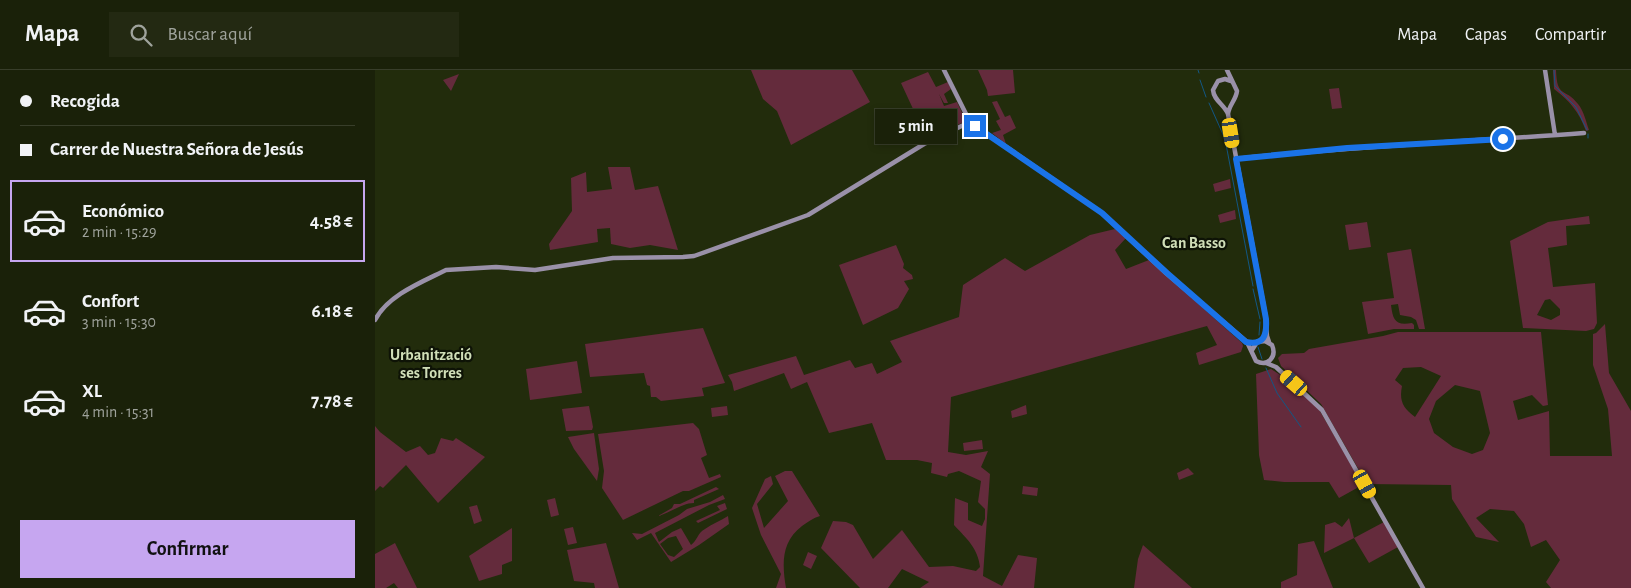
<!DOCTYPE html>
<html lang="es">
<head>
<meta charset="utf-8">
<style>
	:root { --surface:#1a2109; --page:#232912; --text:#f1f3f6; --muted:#9fa39c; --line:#383e2a; --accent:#c6a6f0 }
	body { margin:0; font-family:"Alegreya Sans",sans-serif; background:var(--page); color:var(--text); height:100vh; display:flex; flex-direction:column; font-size:19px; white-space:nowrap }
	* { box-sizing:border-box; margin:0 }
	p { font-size:16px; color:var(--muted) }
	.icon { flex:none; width:28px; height:28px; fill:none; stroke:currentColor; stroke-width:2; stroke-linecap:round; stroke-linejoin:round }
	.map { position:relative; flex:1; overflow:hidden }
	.sheet { display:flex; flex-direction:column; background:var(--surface); width:375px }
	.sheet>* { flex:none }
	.hud { display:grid; align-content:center; height:110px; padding:0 20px; background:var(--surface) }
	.end { position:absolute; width:22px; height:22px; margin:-11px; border:6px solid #1a73e8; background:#fff; box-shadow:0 0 0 2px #fff }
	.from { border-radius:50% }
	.bubble { position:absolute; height:35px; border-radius:0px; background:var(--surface); box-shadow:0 2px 8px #0003,0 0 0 1px var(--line); font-size:16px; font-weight:700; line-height:35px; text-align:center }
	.car { position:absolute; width:15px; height:30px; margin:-15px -8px; border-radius:6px; box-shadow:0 0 4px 1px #0007; background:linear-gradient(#f5c518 24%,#345 0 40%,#f5c518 0 76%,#345 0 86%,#f5c518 0) }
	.hud b { display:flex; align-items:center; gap:18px; height:48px; font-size:19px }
	.hud b+b { border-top:1px solid var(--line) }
	.hud i { width:12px; height:12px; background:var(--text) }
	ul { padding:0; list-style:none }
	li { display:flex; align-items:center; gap:15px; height:82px; margin:0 10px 8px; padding:0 10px; border:2px solid transparent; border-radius:0px }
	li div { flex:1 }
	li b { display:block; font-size:19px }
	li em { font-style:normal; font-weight:700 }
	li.current { border-color:var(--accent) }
	li>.icon { width:45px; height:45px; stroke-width:1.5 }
	.button { display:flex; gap:10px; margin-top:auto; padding:10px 20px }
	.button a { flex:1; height:58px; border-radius:0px; background:var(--accent); color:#111; font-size:20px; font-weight:700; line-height:58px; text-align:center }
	header { display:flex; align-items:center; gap:30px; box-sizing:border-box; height:70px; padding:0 25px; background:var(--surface); border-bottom:1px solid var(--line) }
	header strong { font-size:24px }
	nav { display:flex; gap:28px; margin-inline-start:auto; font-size:18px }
	.search { width:350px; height:45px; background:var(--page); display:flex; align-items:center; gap:12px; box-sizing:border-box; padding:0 18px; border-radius:0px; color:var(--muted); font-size:19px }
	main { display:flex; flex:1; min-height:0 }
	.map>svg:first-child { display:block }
	.green { fill:#642b3c; fill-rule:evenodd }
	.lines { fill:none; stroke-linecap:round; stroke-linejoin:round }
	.stream { stroke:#125784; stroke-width:1 }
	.secondary { stroke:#9a91a9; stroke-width:4.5 }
	.route { stroke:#1a73e8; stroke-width:6 }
	.labels { text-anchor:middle; stroke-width:4.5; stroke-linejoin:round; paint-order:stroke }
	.neighbourhood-label { font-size:16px; font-weight:bold; fill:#d0deb8; stroke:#0e1306 }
</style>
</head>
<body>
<header>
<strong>Mapa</strong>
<div class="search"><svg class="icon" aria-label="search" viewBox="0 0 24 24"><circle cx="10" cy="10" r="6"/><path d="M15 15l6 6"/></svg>Buscar aquí</div>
<nav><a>Mapa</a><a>Capas</a><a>Compartir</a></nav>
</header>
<main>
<section class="sheet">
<div class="hud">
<b><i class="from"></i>Recogida</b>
<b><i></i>Carrer de Nuestra Señora de Jesús</b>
</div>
<ul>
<li class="current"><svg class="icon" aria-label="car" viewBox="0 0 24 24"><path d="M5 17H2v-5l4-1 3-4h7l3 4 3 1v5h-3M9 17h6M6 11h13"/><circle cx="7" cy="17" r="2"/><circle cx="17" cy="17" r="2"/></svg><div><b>Económico</b><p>2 min · 15:29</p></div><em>4.58 €</em></li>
<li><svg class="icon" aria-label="car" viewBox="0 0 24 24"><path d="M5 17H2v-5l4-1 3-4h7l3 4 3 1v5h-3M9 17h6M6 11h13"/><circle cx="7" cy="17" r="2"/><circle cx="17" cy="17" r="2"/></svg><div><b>Confort</b><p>3 min · 15:30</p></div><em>6.18 €</em></li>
<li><svg class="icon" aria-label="car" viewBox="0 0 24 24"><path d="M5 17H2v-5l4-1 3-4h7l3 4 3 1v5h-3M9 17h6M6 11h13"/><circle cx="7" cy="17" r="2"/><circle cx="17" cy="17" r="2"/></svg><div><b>XL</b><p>4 min · 15:31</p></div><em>7.78 €</em></li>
</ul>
<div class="button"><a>Confirmar</a></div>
</section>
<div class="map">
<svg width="1256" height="518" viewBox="0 0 1256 518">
	<rect width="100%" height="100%" fill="#222c0c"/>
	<!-- green -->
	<path class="green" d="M 376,0 L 477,0 L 495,32 L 416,75 L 402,41 L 388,29 Z
		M 603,0 L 638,0 L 640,23 L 613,26 L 612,20 Z
		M 1178,0 L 1181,0 C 1182,29 1190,17 1203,34 C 1209,41 1211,52 1214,60 L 1211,61 C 1204,42 1195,31 1179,19 Z
		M 553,2 L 561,17 L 573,12 L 576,19 L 569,24 L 573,33 L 569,33 L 564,24 L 569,36 L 582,32 L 591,51 L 552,69 L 526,13 Z
		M 84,4 L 76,21 L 68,10 Z
		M 964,18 L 967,38 L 957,39 L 954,19 Z
		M 622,31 L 630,47 L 635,45 L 641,58 L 628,65 L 631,74 L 617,63 L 626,60 L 621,51 L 625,49 L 617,32 Z
		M 233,97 L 255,97 L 260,120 L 283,116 L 303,180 L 275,175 L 255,178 L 236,174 L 235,158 L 222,159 L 223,172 L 175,180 L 174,174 L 197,141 L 196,108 L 211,102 L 212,122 L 237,119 Z
		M 855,109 L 856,118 L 840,122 L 838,114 Z
		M 860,140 L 861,149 L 845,153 L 843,145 Z
		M 1214,146 L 1215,154 L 1191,156 L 1192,175 L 1173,178 L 1178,217 L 1220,213 L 1222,253 L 1219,259 L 1211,261 L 1148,258 L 1135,171 L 1173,152 ZM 1175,229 L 1185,239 L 1185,245 L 1176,250 L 1162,245 L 1170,230 Z
		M 992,152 L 996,177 L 974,180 L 970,155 Z
		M 740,159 L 751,168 L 740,180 L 751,199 L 774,190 L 867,273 L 868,276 L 866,282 L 824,295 L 821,283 L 842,275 L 832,256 L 576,327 L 573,382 L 591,385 L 613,381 L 606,397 L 615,404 L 608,506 L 627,516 L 643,485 L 662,488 L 659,518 L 545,518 L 554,512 L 527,499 L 513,518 L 485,518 L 446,478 L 458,451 L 471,452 L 478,455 L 498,489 L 527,460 L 554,497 L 578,496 L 601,501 L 605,497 C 603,478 591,468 579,455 L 580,428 L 593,433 L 593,450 L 607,456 L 610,449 L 610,439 L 603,432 L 606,411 L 584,401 L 573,404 L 572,407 L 556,403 L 557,393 L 542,390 L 511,390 L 497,353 L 454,363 L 432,312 L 416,319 L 409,303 L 359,321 L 357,312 L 353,305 L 421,286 L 429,305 L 475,290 L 480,298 L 497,293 L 502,304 L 527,292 L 515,271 L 584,247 L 588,215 L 630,188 L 650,201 L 715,165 Z
		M 521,175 L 529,194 L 528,198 L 537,205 L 538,209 L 529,211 L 534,219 L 523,238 L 488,255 L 464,195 Z
		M 1036,179 L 1050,259 L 1044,259 L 1041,250 L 1036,247 L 1025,245 L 1023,234 L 1016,235 C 1018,250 1020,256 1037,253 L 1039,255 L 1039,259 L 1019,259 L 993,264 L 987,232 L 1019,228 L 1012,183 Z
		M 1230,254 L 1234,303 L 1256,341 L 1256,518 L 1176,518 L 1171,512 L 1185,490 L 1171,470 L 1156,477 L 1149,454 L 1139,441 L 1115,439 L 1101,448 L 1124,472 L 1101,467 L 1077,429 L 1076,415 L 992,414 L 946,334 L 906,296 L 903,288 L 907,284 L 929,283 L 934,279 L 1008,266 L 1023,262 L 1166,262 L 1173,335 L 1168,336 L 1157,325 L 1138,331 L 1143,350 L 1174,341 L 1175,386 L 1237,386 L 1233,339 L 1218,295 L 1218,264 L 1221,263 ZM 1046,297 L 1066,306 L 1040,347 C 1028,338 1024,331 1027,316 L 1020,310 L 1028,298 ZM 1080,315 L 1105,321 L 1115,363 L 1108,380 L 1097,384 L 1078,377 L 1059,363 L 1054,349 L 1061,331 Z
		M 328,258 L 350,313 L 327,318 L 329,326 L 286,331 L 281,327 L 276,327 L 275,316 L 272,315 L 269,303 L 215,307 L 210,274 Z
		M 202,291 L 207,323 L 155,330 L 151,299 Z
		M 896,299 L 910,308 L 942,336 L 985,410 L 982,418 L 964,428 L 954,412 L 909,412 L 889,410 L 884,385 L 881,304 Z
		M 651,335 L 652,344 L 637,348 L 636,341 Z
		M 214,336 L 218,357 L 217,360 L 191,361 L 187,339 Z
		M 352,336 L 353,345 L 337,347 L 336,338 Z
		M 318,353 L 324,359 L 332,385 L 326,388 L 334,408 L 345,404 L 346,407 L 314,421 L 308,421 L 248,450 L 227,418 L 229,401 L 223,364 Z
		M 0,356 L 5,362 L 31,382 L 45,376 L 53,385 L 60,383 L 66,368 L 78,371 L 81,368 L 110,387 L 63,433 L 31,395 L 8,418 L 5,416 L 0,421 Z
		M 219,363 L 224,399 L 222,411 L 199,379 L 193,367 Z
		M 607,370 L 608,379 L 589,381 L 588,373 Z
		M 813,398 L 819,404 L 804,410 L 802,403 Z
		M 410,401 L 417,401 L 445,446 C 438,448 433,452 427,456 C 406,472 407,494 411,518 L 401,518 L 406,504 L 386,465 L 377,438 L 390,409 L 396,406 L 398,414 L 382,434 L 389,458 L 413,431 L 400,406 Z
		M 648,416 L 663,418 L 662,426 L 647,424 Z
		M 341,417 L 344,419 L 319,430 L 319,433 C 307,433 295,443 283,446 L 297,438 L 299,434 L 305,434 Z
		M 348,425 L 350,429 L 334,435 L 280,463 L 284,472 L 297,462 L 306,458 L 316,475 C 322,471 323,462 330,459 C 337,454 345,451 353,446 L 354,454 L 324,475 L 296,492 L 276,463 L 262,470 L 257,463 L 267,464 L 304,445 L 312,439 L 335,432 ZM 301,466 L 308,479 L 299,487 L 293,485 L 285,474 L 293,468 Z
		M 180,428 L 184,445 L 176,447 L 172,430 Z
		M 350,433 L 352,439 L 323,453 L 321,451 L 345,440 L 342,436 Z
		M 102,435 L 107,451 L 99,454 L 94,437 Z
		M 974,448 L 979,468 L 1009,452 L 1023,477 L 994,493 L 979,468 L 949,483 L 950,455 L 960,452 L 967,457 Z
		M 198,457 L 202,473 L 193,475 L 189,459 Z
		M 137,458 L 137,491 L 127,495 L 127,504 L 104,511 L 94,486 Z
		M 939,471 L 958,518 L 906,518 L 906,512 L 922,505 L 923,474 Z
		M 20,473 L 42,518 L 23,518 L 19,513 L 11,518 L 0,518 L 0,484 Z
		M 231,473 L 244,518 L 220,518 L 219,513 L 199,511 L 192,480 Z
		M 768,475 L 817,518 L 759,518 L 763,489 Z
		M 433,482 L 442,486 L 436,499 L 428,495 Z"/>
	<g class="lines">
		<!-- stream -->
		<path class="stream" d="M 823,0 L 824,3
			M 1179,0 L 1180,16 L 1201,37 L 1212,60
			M 825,10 L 831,27
			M 834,33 L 850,69 L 878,216
			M 1213,64 L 1213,68
			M 878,219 L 885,249
			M 884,265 L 885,252
			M 883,277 L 887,289
			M 891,298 L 902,323 L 926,357"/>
		<!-- secondary -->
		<path class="secondary" d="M 569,0 L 595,52 L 727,143 L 791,203 L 872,272 L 881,291 C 893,297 902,287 897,275 L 890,271 L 882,272 L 877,280
			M 852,0 L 862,21 C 861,30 854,35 853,44 L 890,243 L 892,266 L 894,272
			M 1170,0 L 1180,65
			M 853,44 C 849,34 839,31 838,20 L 843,11 L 850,9 L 856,11
			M 861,89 C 977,76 1093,72 1209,63
			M 0,250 C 13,225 47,212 71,200 L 121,197 L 160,200 L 238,188 L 308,187 L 319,186 L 433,145 L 549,74 L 595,52
			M 891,293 L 901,297 L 947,340 L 1048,518"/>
	</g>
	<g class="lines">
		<!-- route -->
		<path class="route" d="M 600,56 L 727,143 L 792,203 L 871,272 C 889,276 892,265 891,249 L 861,89 L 972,78 L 1128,69"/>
	</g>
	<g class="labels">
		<!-- neighbourhood labels -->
		<g class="neighbourhood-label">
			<text x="819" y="178">Can Basso</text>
			<text x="56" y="290">Urbanització<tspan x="56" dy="18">ses Torres</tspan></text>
		</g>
	</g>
</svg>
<i class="end from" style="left:1128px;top:69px"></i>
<i class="end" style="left:600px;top:56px"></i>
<div class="bubble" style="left:500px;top:39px;width:82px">5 min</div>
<i class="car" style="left:856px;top:63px;rotate:171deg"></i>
<i class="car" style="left:919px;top:313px;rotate:311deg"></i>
<i class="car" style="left:990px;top:414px;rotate:151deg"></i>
</div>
</main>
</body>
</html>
